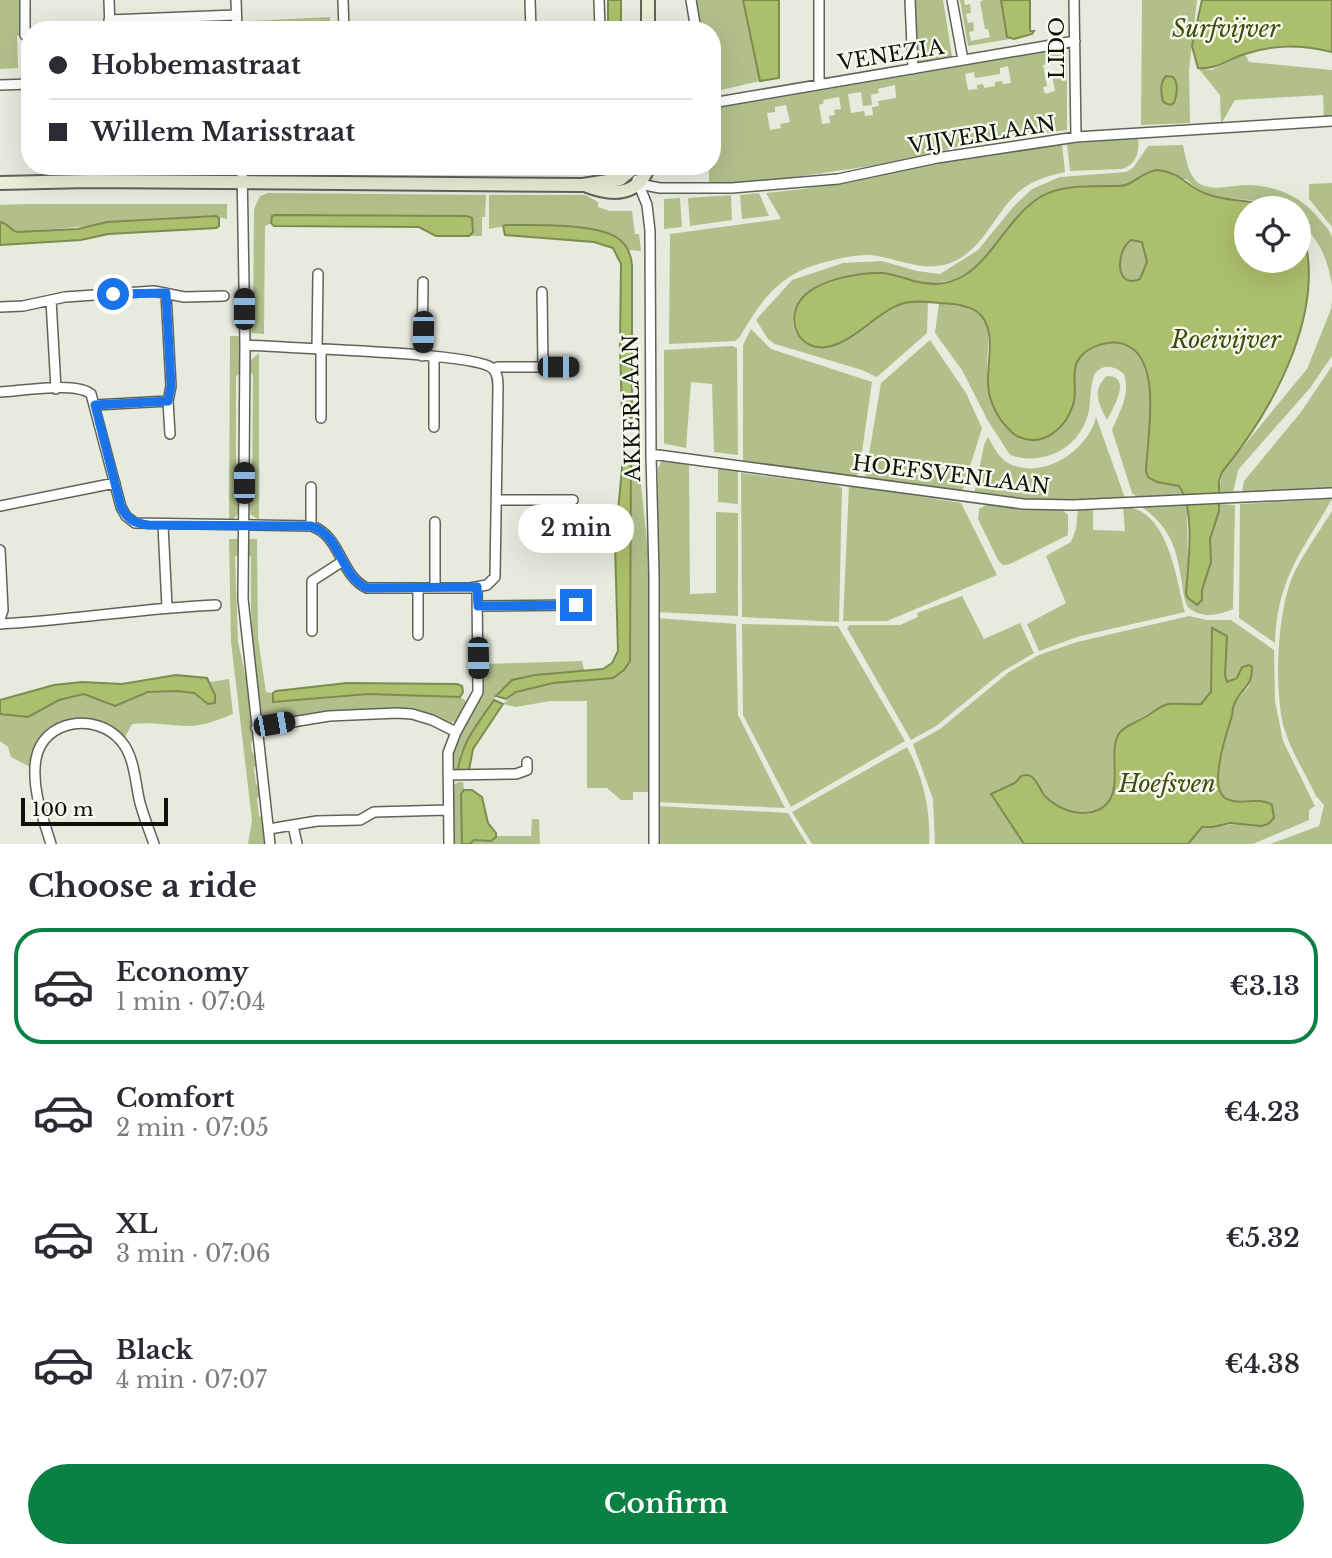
<!DOCTYPE html>
<html lang="en">
<head>
<meta charset="utf-8">
<style>
	:root { --surface:#fff; --page:#f7f7f7; --text:#2b2b33; --muted:#7c7c81; --line:#e1e1e2; --accent:#0b8043 }
	body { margin:0; font-family:"Libre Baskerville",serif; background:var(--page); color:var(--text); height:100vh; display:flex; flex-direction:column; font-size:26px; white-space:nowrap }
	* { box-sizing:border-box; margin:0 }
	p { font-size:23px; color:var(--muted) }
	.icon { flex:none; width:38px; height:38px; fill:none; stroke:currentColor; stroke-width:2; stroke-linecap:round; stroke-linejoin:round }
	.map { position:relative; height:844px; overflow:hidden }
	.side { display:flex; flex-direction:column; background:var(--surface); flex:1 }
	.side>* { flex:none }
	.guide { position:absolute; left:21px; top:21px; width:700px; height:154px; border-radius:28px; box-shadow:0 7px 28px #0002; display:grid; align-content:center; height:154px; padding:0 28px; background:var(--surface) }
	.controls { position:absolute; left:1234px; top:196px; display:grid; gap:14px }
	.controls a { display:grid; place-items:center; width:77px; height:77px; border-radius:50%; background:var(--surface); box-shadow:0 7px 28px #0002; font-size:35px }
	.scale { position:absolute; left:21px; bottom:18px; width:147px; box-sizing:border-box; padding-left:7px; border:4px solid #0e100b; border-top:0; font-size:19px; line-height:24px; white-space:nowrap; color:#0e100b; -webkit-text-stroke:5px #f4f9eb; paint-order:stroke }
	.end { position:absolute; width:32px; height:32px; margin:-16px; border:9px solid #1a73e8; background:#fff; box-shadow:0 0 0 4px #fff }
	.from { border-radius:50% }
	.bubble { position:absolute; height:49px; border-radius:24px; background:var(--surface); box-shadow:0 7px 28px #0002; font-size:23px; font-weight:600; line-height:49px; text-align:center }
	.car { position:absolute; width:21px; height:42px; margin:-21px -10px; border-radius:9px; box-shadow:0 0 5px 2px #0007; background:linear-gradient(#222 24%,#8ab4d8 0 40%,#222 0 76%,#8ab4d8 0 86%,#222 0) }
	.guide b { display:flex; align-items:center; gap:24px; height:66px; font-size:26px }
	.guide b+b { border-top:2px solid var(--line) }
	.guide i { width:18px; height:18px; background:var(--text) }
	ul { padding:0; list-style:none }
	li { display:flex; align-items:center; gap:21px; height:116px; margin:0 14px 10px; padding:0 14px; border:4px solid transparent; border-radius:28px }
	li div { flex:1 }
	li b { display:block; font-size:26px }
	li em { font-style:normal; font-weight:600 }
	li.on { border-color:var(--accent) }
	li>.icon { width:63px; height:63px; stroke-width:1.5 }
	h2 { padding:0 28px; font-size:32px; line-height:84px }
	.primary-button { display:flex; gap:14px; margin-top:auto; padding:14px 28px }
	.primary-button a { flex:1; height:80px; border-radius:42px; background:var(--accent); color:#fff; font-size:28px; font-weight:600; line-height:80px; text-align:center }
	.map>svg:first-child { display:block }
	.green { fill:#b1bf8b; fill-rule:evenodd }
	.water { fill:#abc06c; stroke:#7c8b4f; stroke-width:2; fill-rule:evenodd }
	.lines { fill:none; stroke-linecap:round; stroke-linejoin:round }
	.street-casing { stroke:#606458; stroke-width:12 }
	.secondary-casing { stroke:#606458; stroke-width:16 }
	.street { stroke:#fff; stroke-width:9 }
	.secondary { stroke:#e8eed7; stroke-width:12 }
	.route { stroke:#1a73e8; stroke-width:9 }
	.labels { text-anchor:middle; stroke-width:5; stroke-linejoin:round; paint-order:stroke }
	.street-label { font-size:21px; fill:#0e100b; stroke:#f4f9eb }
	.water-label { font-size:23px; font-style:italic; fill:#3f4b0d; stroke:#f4f9eb }
</style>
</head>
<body>
<div class="map">
<svg width="1332" height="844" viewBox="0 0 1332 844">
	<rect width="100%" height="100%" fill="#e7ebde"/>
	<!-- green -->
	<path class="green" d="M 0,0 L 23,0 L 24,29 L 20,35 L 17,36 L 18,68 L 0,69 Z
		M 695,0 L 743,0 L 760,81 L 712,92 L 712,30 L 700,30 Z
		M 914,0 L 943,0 L 952,56 L 917,62 Z
		M 960,0 L 964,0 L 965,5 L 970,4 L 971,13 L 966,14 L 968,23 L 973,22 L 974,31 L 969,32 L 971,41 L 990,37 L 988,29 L 985,29 L 980,2 L 983,0 L 1001,0 L 1010,39 L 968,46 Z
		M 1142,0 L 1197,0 L 1189,70 L 1190,123 L 1141,125 Z
		M 330,17 L 330,30 L 245,30 L 247,21 Z
		M 1061,49 L 1067,53 L 1067,130 L 972,143 L 903,161 L 857,168 L 753,183 L 709,183 L 709,166 L 712,166 L 712,109 ZM 1059,58 L 1062,75 L 1052,76 L 1055,91 L 1045,94 L 1043,87 L 1047,86 L 1043,65 L 1052,63 L 1052,59 ZM 1008,66 L 1011,83 L 1003,84 L 1002,81 L 995,82 L 995,86 L 984,88 L 983,84 L 977,85 L 977,89 L 968,90 L 965,74 L 974,72 L 975,78 L 1000,74 L 1000,68 ZM 895,85 L 896,98 L 878,101 L 879,106 L 872,107 L 873,115 L 865,116 L 864,111 L 851,113 L 848,94 L 861,92 L 863,106 L 872,105 L 871,95 L 879,93 L 878,89 ZM 839,97 L 841,109 L 834,110 L 835,115 L 829,116 L 830,123 L 822,124 L 819,105 L 824,103 L 823,100 ZM 786,105 L 790,122 L 780,124 L 781,128 L 770,130 L 767,113 L 775,112 L 775,107 Z
		M 1245,54 L 1249,62 L 1332,70 L 1332,115 L 1324,118 L 1323,95 L 1235,100 L 1221,124 L 1220,95 L 1198,68 L 1211,70 Z
		M 1138,138 C 1140,152 1136,165 1122,169 L 1070,171 L 1067,144 Z
		M 1062,144 L 1065,172 C 1051,175 1037,179 1025,187 C 997,206 987,246 955,261 C 930,273 907,262 882,257 C 865,253 850,256 834,260 C 782,271 765,294 739,338 L 735,341 L 669,344 L 670,234 L 781,219 L 766,193 L 803,189 L 970,157 Z
		M 1183,145 C 1186,158 1188,176 1200,184 C 1212,191 1230,186 1243,185 C 1270,184 1298,194 1316,215 C 1320,221 1330,229 1332,237 C 1332,248 1332,273 1332,286 C 1328,258 1319,240 1299,221 L 1298,208 C 1286,208 1277,206 1265,203 C 1235,195 1211,204 1186,179 L 1133,181 L 1127,185 L 1075,187 L 1048,193 L 1019,215 L 977,267 L 954,280 L 926,284 L 892,274 L 796,306 C 785,335 806,348 832,346 L 903,303 L 928,302 L 927,333 L 877,377 L 862,370 L 775,344 L 768,339 L 756,320 L 792,280 L 843,263 L 882,261 L 917,271 L 940,274 L 978,250 L 1014,206 L 1032,189 L 1060,177 L 1126,172 L 1133,168 L 1148,146 Z
		M 1332,183 L 1332,227 L 1309,199 L 1309,184 Z
		M 268,193 L 486,195 L 485,217 L 482,217 L 482,236 L 469,236 L 472,234 L 472,221 L 272,216 L 271,223 L 265,226 L 264,334 L 252,333 L 250,320 L 253,317 L 254,209 L 260,196 Z
		M 759,193 L 769,216 L 742,219 L 740,195 Z
		M 489,195 L 585,195 L 598,202 L 598,207 L 610,211 L 632,211 L 635,234 L 639,234 L 641,251 L 628,250 C 624,244 620,238 613,235 C 585,222 518,223 489,229 Z
		M 731,195 L 732,220 L 690,226 L 688,198 Z
		M 680,198 L 682,227 L 664,229 L 664,199 Z
		M 24,204 L 227,204 L 227,219 L 216,216 L 17,232 C 10,230 8,223 0,222 L 0,205 Z
		M 1131,240 L 1142,242 C 1148,255 1148,266 1140,279 C 1114,290 1116,250 1131,240 Z
		M 1332,301 L 1332,356 L 1310,388 L 1238,470 L 1233,493 L 1219,494 L 1222,472 L 1307,369 L 1331,309 Z
		M 939,303 C 1007,308 983,334 988,383 C 989,402 1000,418 1011,432 L 1055,432 C 1061,424 1070,415 1073,405 C 1078,390 1070,371 1079,358 C 1086,348 1101,343 1112,343 C 1167,342 1147,437 1146,471 L 1148,477 L 1157,482 L 1179,486 L 1184,496 L 1137,497 L 1132,493 L 1112,430 C 1119,412 1131,395 1124,374 C 1115,366 1104,363 1095,373 C 1090,385 1091,398 1089,410 C 1082,447 1045,467 1010,455 L 988,421 L 962,370 L 935,333 Z
		M 751,329 L 771,349 L 872,382 L 859,473 L 853,478 L 743,462 L 743,345 Z
		M 230,336 L 240,336 L 241,373 L 236,376 L 236,496 L 240,499 L 239,513 L 232,520 L 229,520 Z
		M 930,340 L 966,393 L 982,428 L 962,492 L 865,478 L 881,383 Z
		M 732,346 L 737,348 L 738,455 L 714,452 L 712,384 L 691,382 L 686,448 L 666,444 L 664,443 L 664,350 Z
		M 259,353 L 259,520 L 250,514 L 249,500 L 252,497 L 253,375 L 250,372 L 251,360 Z
		M 1332,366 L 1332,489 L 1242,493 L 1244,481 L 1249,475 L 1301,412 Z
		M 1107,376 C 1133,376 1113,408 1107,420 C 1099,404 1091,390 1107,376 Z
		M 1096,417 L 1125,498 L 1045,500 L 974,495 L 984,445 L 988,437 C 993,446 999,458 1008,463 C 1042,481 1088,451 1096,417 Z
		M 638,456 L 649,561 L 649,792 L 633,792 L 633,800 L 621,800 L 607,788 L 587,788 L 587,701 L 550,701 L 516,707 L 503,704 L 516,692 L 553,683 L 613,678 L 630,661 L 631,457 Z
		M 665,460 L 689,462 L 690,594 L 716,593 L 716,512 L 738,513 L 738,616 L 656,612 L 658,468 L 661,462 Z
		M 718,466 L 738,469 L 738,504 L 718,502 Z
		M 741,473 L 837,485 L 842,488 L 839,622 L 742,617 Z
		M 849,485 L 961,503 L 997,575 L 887,621 L 843,621 Z
		M 1332,499 C 1302,552 1277,579 1275,643 L 1239,618 L 1240,504 Z
		M 1219,504 L 1235,505 L 1233,609 C 1217,616 1200,619 1187,606 C 1183,597 1183,588 1181,578 C 1176,545 1169,527 1141,506 L 1187,505 L 1188,565 L 1186,594 L 1202,600 L 1202,590 L 1211,562 L 1210,539 Z
		M 986,505 L 1025,510 L 1063,510 L 1068,515 L 1068,535 L 1010,564 L 1003,565 L 998,560 L 978,519 L 979,509 Z
		M 1093,507 L 1093,530 L 1125,531 L 1123,507 C 1168,507 1176,578 1185,612 L 1080,636 L 1039,651 L 1027,624 L 1066,603 L 1046,556 L 1071,542 L 1076,529 L 1078,508 Z
		M 1332,511 L 1332,844 L 1270,844 L 1319,826 L 1324,805 L 1316,796 C 1306,774 1291,752 1284,728 C 1274,690 1277,618 1291,580 C 1301,556 1318,534 1332,511 Z
		M 229,539 L 238,539 L 239,553 L 235,557 L 238,642 L 246,678 L 253,740 L 251,743 L 252,752 L 255,755 L 256,765 L 254,768 L 256,784 L 259,787 L 260,796 L 257,799 L 259,816 L 263,818 L 264,844 L 248,844 L 252,820 L 231,642 Z
		M 248,539 L 257,539 L 258,638 L 266,692 L 273,693 L 273,702 L 368,694 L 460,697 L 469,703 L 456,723 L 453,721 L 450,725 L 394,710 L 337,711 L 261,722 C 252,667 250,612 251,557 L 247,554 Z
		M 962,596 L 984,639 L 1020,623 L 1034,653 L 1002,672 L 936,726 L 911,740 L 847,628 L 850,625 L 900,625 L 918,617 L 917,613 Z
		M 1189,616 L 1207,620 L 1231,620 L 1274,650 L 1275,701 L 1283,741 L 1315,806 L 1309,810 L 1309,820 L 1253,844 L 1188,844 L 1202,827 L 1242,824 L 1257,800 L 1233,801 L 1221,796 L 1219,791 L 1218,759 L 1233,705 L 1249,686 L 1252,668 L 1227,682 L 1225,675 L 1227,650 L 1212,629 L 1211,692 L 1201,704 C 1191,705 1179,703 1169,704 C 1161,705 1122,728 1119,734 C 1102,765 1136,811 1078,812 C 1057,813 1044,793 1033,778 L 1021,776 L 1015,783 L 998,790 L 995,801 L 1024,844 L 935,844 L 933,799 L 913,744 L 940,729 L 1009,672 L 1039,655 L 1077,642 Z
		M 657,618 L 736,624 L 738,715 L 785,808 L 657,802 Z
		M 742,624 L 838,626 L 905,741 L 791,807 L 743,715 Z
		M 582,661 L 584,670 L 535,675 L 500,690 L 465,744 L 460,754 L 458,770 L 450,769 L 452,751 L 484,692 L 483,664 Z
		M 229,679 L 233,714 C 218,720 201,727 184,726 C 166,725 150,722 132,724 L 124,739 C 115,732 107,724 95,721 C 65,713 34,738 30,767 L 11,757 L 8,747 L 0,741 L 0,714 L 27,717 L 59,700 L 84,694 L 115,706 C 137,696 181,678 201,700 L 212,686 L 210,682 Z
		M 907,747 C 923,777 931,810 929,844 L 812,844 L 792,812 Z
		M 459,782 L 463,782 L 464,790 L 461,794 L 462,844 L 452,844 L 450,787 Z
		M 657,806 L 788,813 L 807,844 L 657,844 Z
		M 532,819 L 539,819 L 540,844 L 470,844 L 473,840 L 491,840 L 496,836 L 531,836 Z"/>
	<!-- water -->
	<path class="water" d="M 608,0 L 621,0 L 621,30 L 608,30 Z
		M 743,0 L 779,0 L 779,78 L 760,81 Z
		M 1001,0 L 1030,0 L 1030,31 L 1034,31 L 1032,34 L 1014,39 L 1007,37 Z
		M 1202,0 L 1332,0 L 1332,52 C 1301,45 1275,44 1245,54 C 1228,59 1216,70 1198,68 L 1192,46 Z
		M 1166,76 L 1173,77 C 1179,83 1177,95 1174,103 L 1170,105 L 1163,102 C 1161,94 1159,83 1166,76 Z
		M 1157,170 C 1183,173 1186,187 1207,194 C 1230,203 1256,199 1279,208 L 1246,208 L 1246,261 L 1298,261 L 1299,221 C 1332,304 1275,407 1222,472 L 1219,481 L 1219,511 L 1210,539 L 1211,562 L 1202,590 L 1202,600 L 1197,605 L 1188,598 L 1186,594 C 1188,566 1196,509 1179,486 L 1157,482 L 1148,477 L 1146,471 C 1147,439 1162,366 1130,347 C 1114,337 1086,345 1077,362 C 1071,375 1078,391 1073,405 C 1066,427 1044,448 1019,437 C 1011,434 1006,426 1000,419 C 993,408 988,396 988,383 C 987,361 998,326 976,311 C 965,304 952,304 939,303 C 927,302 913,300 901,304 C 876,313 857,339 831,346 C 798,355 782,317 805,295 C 822,279 860,272 883,273 C 893,274 904,278 914,281 C 983,300 996,222 1042,196 C 1062,185 1085,187 1107,186 C 1113,186 1122,187 1128,184 C 1139,179 1144,172 1157,170 ZM 1131,240 L 1142,242 L 1147,262 L 1140,279 C 1114,290 1116,250 1131,240 Z
		M 275,215 L 467,216 L 472,218 L 473,232 L 469,236 L 436,236 L 419,227 L 274,226 L 271,223 L 272,216 Z
		M 216,216 L 219,218 L 219,226 L 216,228 L 108,234 L 81,240 L 0,245 L 0,222 C 8,223 10,230 17,232 L 78,229 L 107,222 Z
		M 506,225 C 532,225 594,223 616,237 C 626,243 631,254 632,265 L 632,418 L 622,417 L 620,345 L 621,264 L 613,248 L 594,242 L 505,235 L 503,226 Z
		M 623,457 L 631,457 L 630,661 L 624,670 L 613,678 L 553,683 L 516,692 L 506,699 L 496,696 L 512,680 L 535,675 L 603,669 L 612,663 L 618,651 L 615,545 Z
		M 1212,628 L 1227,636 L 1225,675 L 1227,682 L 1237,678 L 1242,667 L 1249,665 L 1252,667 C 1252,689 1240,688 1234,705 C 1232,708 1233,712 1232,716 C 1227,731 1208,787 1225,798 C 1239,807 1258,795 1272,805 L 1274,818 L 1268,824 L 1262,826 L 1230,823 L 1213,827 L 1202,827 L 1188,844 L 1024,844 L 991,794 L 1015,783 L 1021,776 C 1026,775 1027,774 1032,777 C 1037,781 1040,789 1044,795 C 1057,809 1079,818 1098,810 C 1127,797 1107,757 1118,735 C 1123,726 1137,722 1145,717 C 1152,713 1161,705 1169,704 C 1179,703 1191,705 1201,704 L 1211,692 Z
		M 176,675 L 207,678 L 215,695 L 215,703 L 208,704 L 194,693 L 177,691 L 148,692 L 115,706 L 84,694 L 59,700 L 28,717 L 0,714 L 0,700 L 54,685 L 82,682 L 122,684 Z
		M 347,683 L 457,684 L 462,686 L 463,692 L 460,697 L 368,694 L 273,702 L 273,693 L 276,691 Z
		M 494,700 L 503,704 L 473,749 L 469,770 L 458,770 C 461,743 479,722 494,700 Z
		M 464,790 L 472,790 L 482,797 L 488,823 L 496,833 L 496,837 L 491,841 L 474,840 L 470,844 L 462,844 L 461,794 Z"/>
	<g class="lines">
		<defs>
			<path id="street" d="M 109,0 L 110,30
				M 236,0 L 237,30
				M 343,0 L 344,30
				M 530,0 L 531,30
				M 599,0 L 600,30
				M 691,0 L 696,30
				M 819,0 L 819,84
				M 910,0 L 913,69
				M 952,0 L 963,60
				M 1074,0 L 1076,137
				M 109,20 L 236,15
				M 429,30 L 442,30
				M 25,35 L 25,0
				M 0,85 L 30,84
				M 712,103 L 1075,41
				M 242,166 L 245,345 L 243,599 L 270,844
				M 637,180 L 647,205 L 650,231 L 651,454 L 654,574 L 654,844
				M 639,184 L 660,188 L 732,188 L 838,179 L 937,158 L 1076,137 L 1332,121
				M 542,292 L 543,367
				M 166,293 L 171,386 L 168,401 L 170,434
				M 51,300 L 56,389
				M 0,307 L 23,306 L 65,297 L 154,291 L 184,297 L 224,296
				M 317,349 L 318,274
				M 321,350 L 321,418
				M 422,356 L 423,282
				M 493,369 L 498,367 L 573,367
				M 0,392 C 22,391 76,381 91,394 L 121,507 L 126,516 L 135,523 L 311,526 C 341,535 340,576 367,588 L 470,588 L 487,585 L 495,577 L 498,388 C 498,381 498,373 492,368 C 473,352 281,348 245,345
				M 95,405 L 168,401
				M 434,427 L 434,357
				M 651,454 L 1023,504 L 1073,505 L 1332,493
				M 311,487 L 311,526
				M 497,500 L 573,500
				M 0,506 L 115,483
				M 163,525 L 167,607
				M 0,550 L 3,610 L 0,619
				M 435,588 L 435,522
				M 478,606 L 576,605
				M 0,624 C 72,620 143,608 216,605
				M 312,631 L 312,581 L 343,561
				M 418,635 L 418,588
				M 256,728 L 329,716 L 397,713 L 412,714 L 432,720 L 456,732
				M 448,775 L 516,774 L 527,770 L 527,762
				M 293,825 L 297,844
				M 269,829 L 317,821 L 360,820 L 374,812 L 448,810
				M 51,844 C 43,818 31,787 36,759 C 43,719 97,712 121,741 C 135,757 135,783 140,803 C 144,817 149,830 154,844
				M 449,844 L 448,753 L 456,732 L 478,692 L 477,587"/>
			<path id="secondary" d="M 648,30 L 648,0
				M 0,183 L 90,181 L 583,185 L 620,179 L 636,166
				M 587,186 C 613,196 638,196 649,166"/>
		</defs>
		<!-- street casing -->
		<use href="#street" class="street-casing"/>
		<!-- secondary casing -->
		<use href="#secondary" class="secondary-casing"/>
		<!-- street -->
		<use href="#street" class="street"/>
		<!-- secondary -->
		<use href="#secondary" class="secondary"/>
	</g>
	<g class="lines">
		<!-- route -->
		<path class="route" d="M 113,294 L 166,293 L 171,386 L 168,401 L 95,405 L 121,507 C 128,520 134,523 148,525 L 311,526 C 341,535 340,576 367,588 L 477,587 L 478,606 L 576,605"/>
	</g>
	<g class="labels">
		<!-- street labels -->
		<g class="street-label">
			<text transform="translate(1057 48) rotate(-90)" y="7">LIDO</text>
			<text transform="translate(891 55) rotate(-9)" y="7">VENEZIA</text>
			<text transform="translate(982 135) rotate(-9)" y="7">VIJVERLAAN</text>
			<text transform="translate(632 408) rotate(-91)" y="7">AKKERLAAN</text>
			<text transform="translate(951 475) rotate(7)" y="7">HOEFSVENLAAN</text>
		</g>
		<!-- water labels -->
		<g class="water-label">
			<text x="1226" y="37">Surfvijver</text>
			<text x="1226" y="348">Roeivijver</text>
			<text x="1167" y="792">Hoefsven</text>
		</g>
	</g>
</svg>
<div class="controls">
<a><svg class="icon" aria-label="locate" viewBox="0 0 24 24"><circle cx="12" cy="12" r="6"/><path d="M12 2v4M12 18v4M2 12h4M18 12h4"/></svg></a>
</div>
<div class="scale">100 m</div>
<i class="end from" style="left:113px;top:294px"></i>
<i class="end" style="left:576px;top:605px"></i>
<div class="bubble" style="left:518px;top:504px;width:116px">2 min</div>
<i class="car" style="left:244px;top:309px;rotate:0deg"></i>
<i class="car" style="left:423px;top:332px;rotate:181deg"></i>
<i class="car" style="left:558px;top:367px;rotate:90deg"></i>
<i class="car" style="left:244px;top:483px;rotate:0deg"></i>
<i class="car" style="left:478px;top:658px;rotate:179deg"></i>
<i class="car" style="left:274px;top:724px;rotate:80deg"></i>
<div class="guide">
<b><i class="from"></i>Hobbemastraat</b>
<b><i></i>Willem Marisstraat</b>
</div>
</div>
<section class="side">
<h2>Choose a ride</h2>
<ul>
<li class="on"><svg class="icon" aria-label="car" viewBox="0 0 24 24"><path d="M5 17H2v-5l4-1 3-4h7l3 4 3 1v5h-3M9 17h6M6 11h13"/><circle cx="7" cy="17" r="2"/><circle cx="17" cy="17" r="2"/></svg><div><b>Economy</b><p>1 min · 07:04</p></div><em>€3.13</em></li>
<li><svg class="icon" aria-label="car" viewBox="0 0 24 24"><path d="M5 17H2v-5l4-1 3-4h7l3 4 3 1v5h-3M9 17h6M6 11h13"/><circle cx="7" cy="17" r="2"/><circle cx="17" cy="17" r="2"/></svg><div><b>Comfort</b><p>2 min · 07:05</p></div><em>€4.23</em></li>
<li><svg class="icon" aria-label="car" viewBox="0 0 24 24"><path d="M5 17H2v-5l4-1 3-4h7l3 4 3 1v5h-3M9 17h6M6 11h13"/><circle cx="7" cy="17" r="2"/><circle cx="17" cy="17" r="2"/></svg><div><b>XL</b><p>3 min · 07:06</p></div><em>€5.32</em></li>
<li><svg class="icon" aria-label="car" viewBox="0 0 24 24"><path d="M5 17H2v-5l4-1 3-4h7l3 4 3 1v5h-3M9 17h6M6 11h13"/><circle cx="7" cy="17" r="2"/><circle cx="17" cy="17" r="2"/></svg><div><b>Black</b><p>4 min · 07:07</p></div><em>€4.38</em></li>
</ul>
<div class="primary-button"><a>Confirm</a></div>
</section>
</body>
</html>
